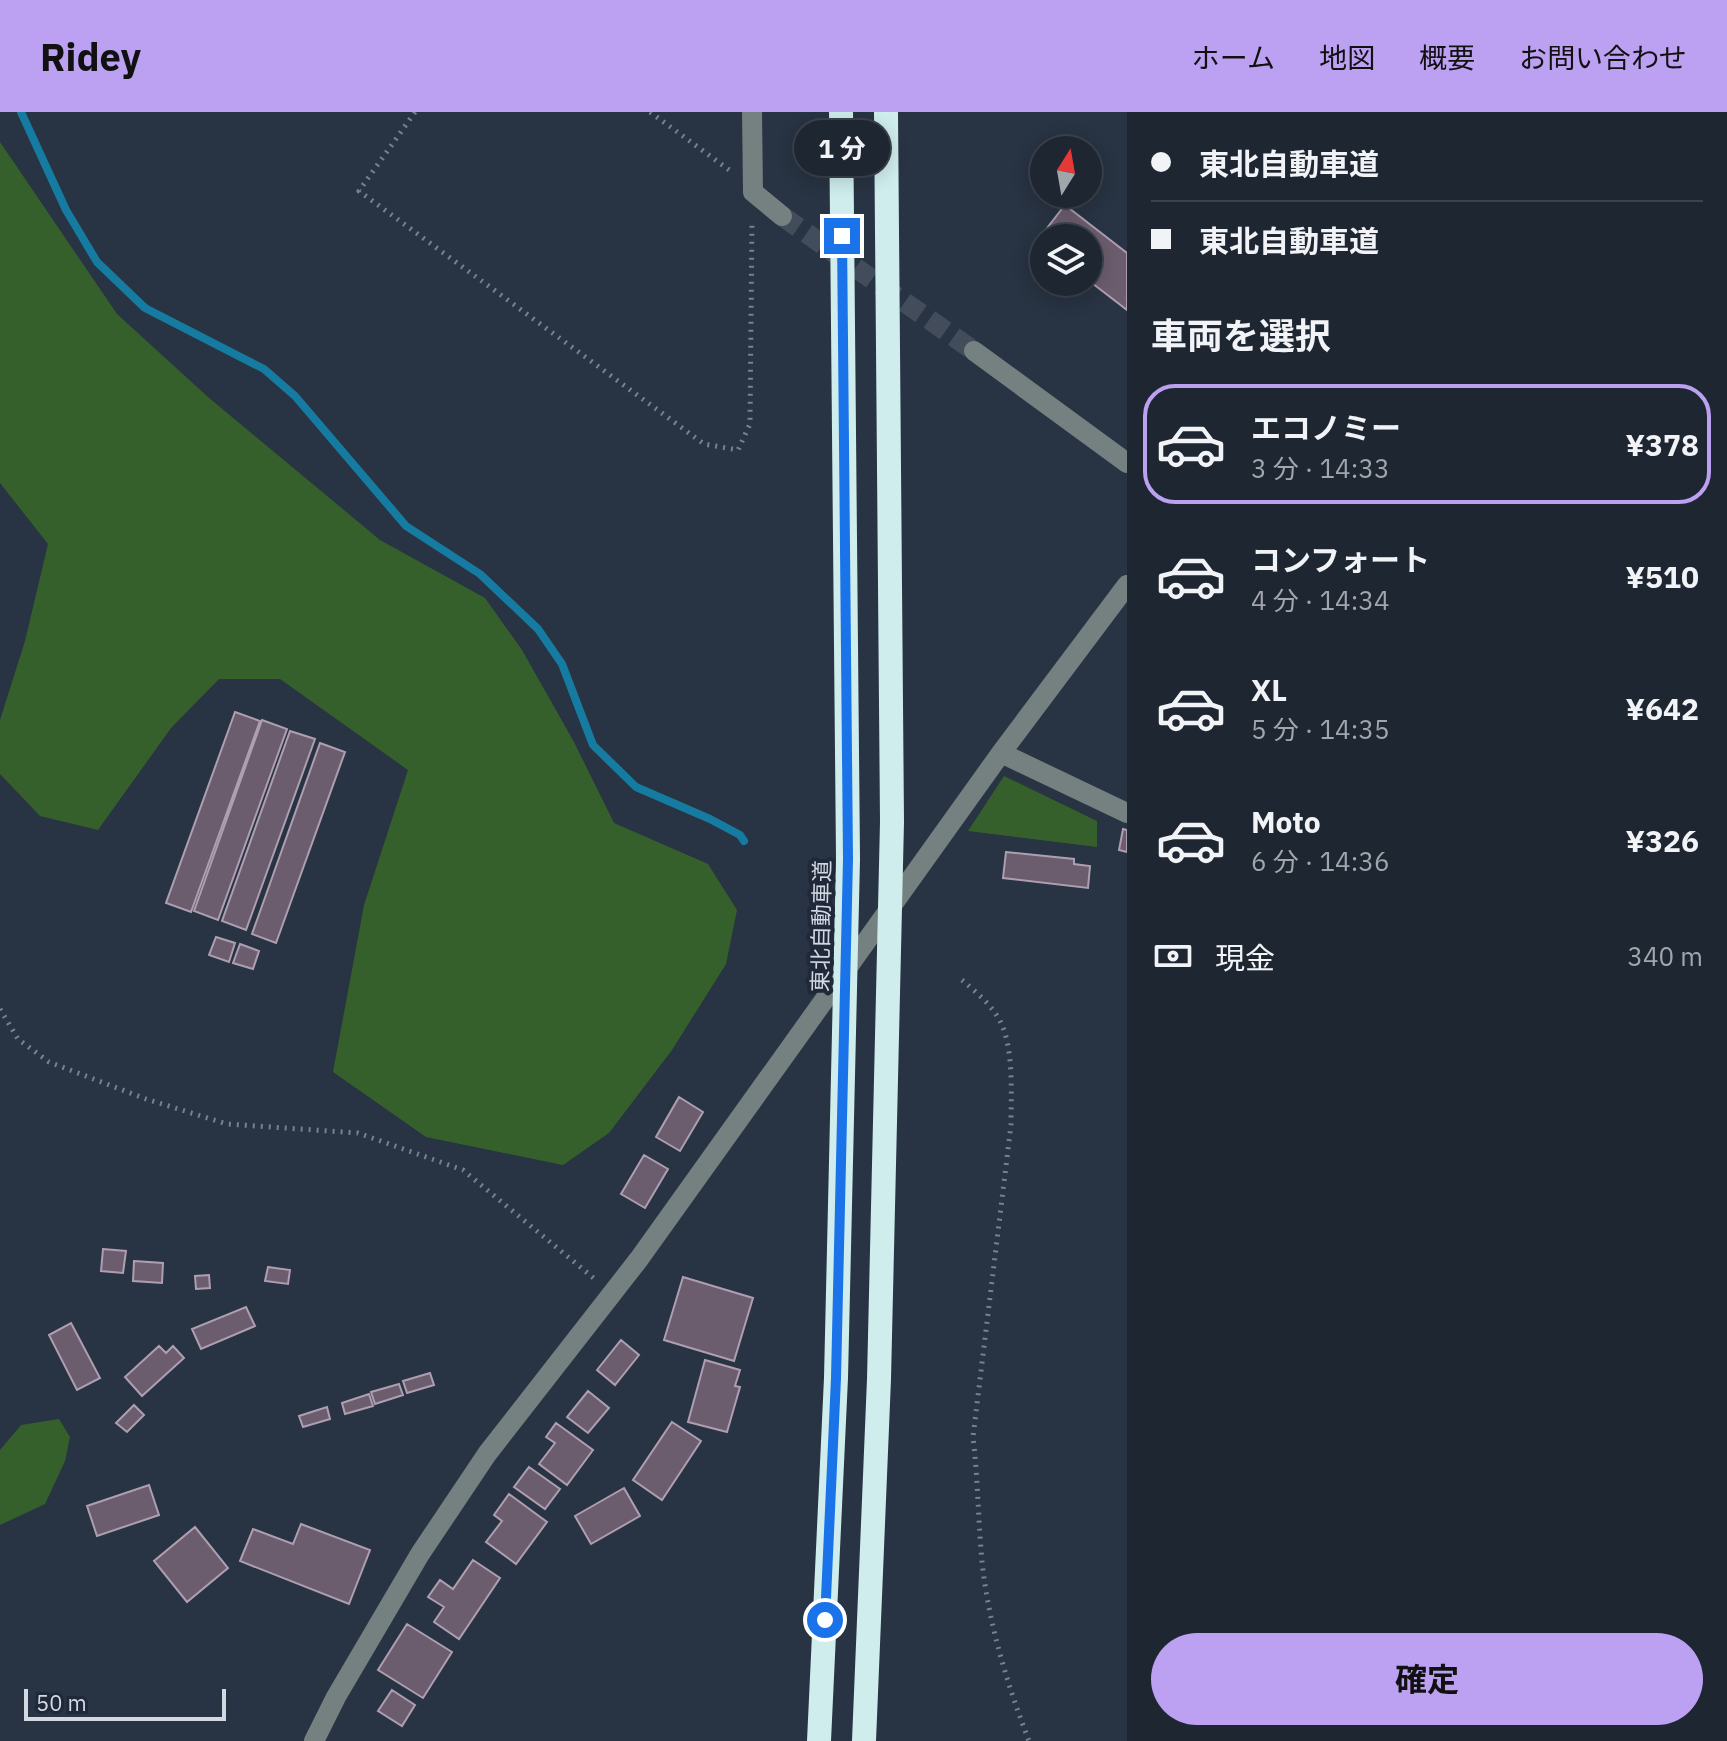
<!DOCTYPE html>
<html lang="ja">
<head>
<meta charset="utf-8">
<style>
	:root { --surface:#1e2632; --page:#262e3a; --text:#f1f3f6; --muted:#a1a5ac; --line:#3c434d; --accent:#bca0f2 }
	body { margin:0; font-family:"IBM Plex Sans","Noto Sans JP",sans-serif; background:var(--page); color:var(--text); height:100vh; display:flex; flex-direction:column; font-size:30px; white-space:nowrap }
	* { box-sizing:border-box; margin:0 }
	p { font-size:26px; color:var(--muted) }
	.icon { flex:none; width:44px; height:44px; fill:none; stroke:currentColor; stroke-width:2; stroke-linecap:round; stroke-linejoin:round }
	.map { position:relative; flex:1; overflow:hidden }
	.sheet { display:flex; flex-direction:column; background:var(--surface); width:600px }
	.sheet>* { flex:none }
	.banner { display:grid; align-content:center; height:176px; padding:0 24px; background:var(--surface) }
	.needle { width:52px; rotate:11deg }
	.controls { position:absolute; left:1030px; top:24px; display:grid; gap:16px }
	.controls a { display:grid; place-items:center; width:72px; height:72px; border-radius:50%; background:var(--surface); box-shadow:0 4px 20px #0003,0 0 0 2px var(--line); font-size:40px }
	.scale { position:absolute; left:24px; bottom:20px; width:202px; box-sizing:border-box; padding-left:8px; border:4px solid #d2d9e3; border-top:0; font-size:22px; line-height:28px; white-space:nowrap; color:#d2d9e3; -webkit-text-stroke:6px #1f2939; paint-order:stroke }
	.end { position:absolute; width:36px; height:36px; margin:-18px; border:10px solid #1a73e8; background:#fff; box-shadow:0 0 0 4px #fff }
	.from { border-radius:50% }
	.bubble { position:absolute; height:56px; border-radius:28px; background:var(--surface); box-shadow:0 4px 20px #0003,0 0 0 2px var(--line); font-size:26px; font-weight:700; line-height:56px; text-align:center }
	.banner b { display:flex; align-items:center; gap:28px; height:76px; font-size:30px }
	.banner b+b { border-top:2px solid var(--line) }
	.banner i { width:20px; height:20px; background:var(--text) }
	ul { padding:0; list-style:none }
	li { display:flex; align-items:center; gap:24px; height:120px; margin:0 16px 12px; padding:0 8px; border:4px solid transparent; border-radius:32px }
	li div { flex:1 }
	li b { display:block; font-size:30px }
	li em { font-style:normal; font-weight:700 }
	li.current { border-color:var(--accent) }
	li>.icon { width:72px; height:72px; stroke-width:1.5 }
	h2 { padding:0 24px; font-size:36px; line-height:96px }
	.pay { display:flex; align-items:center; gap:20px; height:88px; padding:0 24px; font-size:30px }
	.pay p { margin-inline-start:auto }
	.button { display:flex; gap:16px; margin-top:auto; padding:16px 24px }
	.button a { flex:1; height:92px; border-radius:48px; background:var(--accent); color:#111; font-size:32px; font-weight:700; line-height:92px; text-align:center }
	header { display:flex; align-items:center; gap:48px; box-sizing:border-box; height:112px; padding:0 40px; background:var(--accent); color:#111 }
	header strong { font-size:38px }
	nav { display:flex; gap:44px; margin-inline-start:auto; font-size:28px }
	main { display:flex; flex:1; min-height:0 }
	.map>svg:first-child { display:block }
	.green { fill:#36602b }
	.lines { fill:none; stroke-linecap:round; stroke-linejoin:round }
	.stream { stroke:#167ba1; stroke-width:8 }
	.building { fill:#6c5d6e; stroke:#ae9eb1; stroke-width:2 }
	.minor-tunnel { stroke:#424c5b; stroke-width:20; stroke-dasharray:20 10; stroke-linecap:butt }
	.path { stroke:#78818e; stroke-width:5; stroke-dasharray:2 6; stroke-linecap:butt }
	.minor { stroke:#748180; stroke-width:20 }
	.highway { stroke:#cfeded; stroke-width:24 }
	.route { stroke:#1a73e8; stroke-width:10 }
	.labels { text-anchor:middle; stroke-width:8; stroke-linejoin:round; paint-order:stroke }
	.street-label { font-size:22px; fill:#d2d9e3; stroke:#1f2939 }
</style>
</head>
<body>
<header>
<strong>Ridey</strong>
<nav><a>ホーム</a><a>地図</a><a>概要</a><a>お問い合わせ</a></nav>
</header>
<main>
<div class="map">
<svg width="1127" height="1629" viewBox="0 0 1127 1629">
	<rect width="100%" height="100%" fill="#283343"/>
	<!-- green -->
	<path class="green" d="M 0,30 L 117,202 L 208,285 L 380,428 L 485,486 L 522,538 L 574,630 L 614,711 L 708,752 L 737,798 L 726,852 L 672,938 L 609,1021 L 563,1053 L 426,1025 L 333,960 L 364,793 L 408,658 L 280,567 L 219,567 L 171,616 L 98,718 L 40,704 L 0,662 L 0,608 L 25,529 L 48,432 L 0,371 Z
		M 1004,664 L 1097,709 L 1097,735 L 968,719 Z
		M 59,1307 L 70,1325 L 65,1349 L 45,1392 L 0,1413 L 0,1338 L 21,1313 Z"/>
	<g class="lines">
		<!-- stream -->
		<path class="stream" d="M 21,0 L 66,98 L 97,150 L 145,196 L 264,257 L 295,284 L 406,414 L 480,462 L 538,517 L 562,552 L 593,633 L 636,675 L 710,707 L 740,723 L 744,729"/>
	</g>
	<!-- building -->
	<path class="building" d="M 1065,93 L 1127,141 L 1127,198 L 1088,168 L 1088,126 L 1044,126 L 1044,134 L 1037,129 Z
		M 235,600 L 260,609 L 191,800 L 166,791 Z
		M 262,608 L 287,617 L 218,808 L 194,799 Z
		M 290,619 L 315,627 L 246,818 L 222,809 Z
		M 320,631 L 345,640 L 276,831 L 252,822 Z
		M 1123,717 L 1127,718 L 1127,740 L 1119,738 Z
		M 1006,740 L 1074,747 L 1074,752 L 1090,754 L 1088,776 L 1003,766 Z
		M 216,825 L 235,831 L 229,850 L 209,843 Z
		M 240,832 L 259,839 L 253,857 L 233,851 Z
		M 679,985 L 703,1000 L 680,1039 L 656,1025 Z
		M 644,1043 L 668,1057 L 645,1096 L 621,1082 Z
		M 103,1137 L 126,1139 L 123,1161 L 101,1159 Z
		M 134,1149 L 163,1151 L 162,1171 L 133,1169 Z
		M 268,1155 L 290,1158 L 288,1172 L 265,1169 Z
		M 209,1163 L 210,1176 L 196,1177 L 195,1164 Z
		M 683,1165 L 753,1186 L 734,1249 L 664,1228 Z
		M 246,1195 L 255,1214 L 201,1237 L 192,1217 Z
		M 71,1211 L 100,1266 L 77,1278 L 49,1223 Z
		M 621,1228 L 639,1243 L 615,1273 L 597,1258 Z
		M 159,1234 L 166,1241 L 173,1234 L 184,1246 L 142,1284 L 125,1265 Z
		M 705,1248 L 740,1258 L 735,1274 L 740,1275 L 727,1320 L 688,1310 Z
		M 430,1261 L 434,1273 L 407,1281 L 403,1269 Z
		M 399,1272 L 403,1283 L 375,1292 L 371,1280 Z
		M 588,1279 L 609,1296 L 588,1321 L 567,1305 Z
		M 369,1282 L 373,1294 L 345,1302 L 342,1291 Z
		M 134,1293 L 144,1303 L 127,1320 L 116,1311 Z
		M 327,1295 L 330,1307 L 303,1315 L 299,1304 Z
		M 672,1310 L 701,1329 L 662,1388 L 633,1368 Z
		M 556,1311 L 593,1338 L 567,1373 L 539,1352 L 555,1331 L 546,1325 Z
		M 529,1355 L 560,1377 L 545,1397 L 514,1375 Z
		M 149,1373 L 159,1403 L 97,1424 L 87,1394 Z
		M 624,1376 L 640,1404 L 591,1432 L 575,1404 Z
		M 509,1382 L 547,1410 L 516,1452 L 486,1430 L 502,1409 L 494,1403 Z
		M 301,1412 L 370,1438 L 349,1492 L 240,1449 L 253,1417 L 293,1432 Z
		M 195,1415 L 228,1456 L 187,1490 L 154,1449 Z
		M 473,1448 L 500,1466 L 459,1527 L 434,1510 L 444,1495 L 428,1485 L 440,1468 L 453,1477 Z
		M 407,1512 L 452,1540 L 423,1586 L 378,1558 Z
		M 392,1578 L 415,1593 L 402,1614 L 378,1599 Z"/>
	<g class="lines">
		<!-- minor-tunnel -->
		<path class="minor-tunnel" d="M 782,104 L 974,239"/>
		<!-- path -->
		<path class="path" d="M 415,0 L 359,79 L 704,332 L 738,338 L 750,312 L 752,108
			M 650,0 L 732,60
			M 962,868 C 976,880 993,894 1001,911 C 1014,938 1011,984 1011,1013 L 973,1325 C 978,1366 978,1407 982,1449 C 988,1509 1007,1572 1029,1629
			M 0,897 L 18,927 L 49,950 L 146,987 L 227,1012 L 358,1021 L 463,1058 L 596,1168"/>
		<!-- minor -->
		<path class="minor" d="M 752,0 L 753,80 L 782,104
			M 974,239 L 1127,351
			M 1001,641 L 1127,701
			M 314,1629 L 336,1585 L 420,1442 L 487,1342 L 639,1147 L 1001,641 L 1127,473"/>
		<!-- highway -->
		<path class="highway" d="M 819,1629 L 836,1266 L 848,747 L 841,0
			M 864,1629 L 879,1267 L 892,710 L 886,0"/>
	</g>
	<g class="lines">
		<!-- route -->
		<path class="route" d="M 825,1508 L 836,1266 L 848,747 L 842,124"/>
	</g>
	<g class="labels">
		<!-- street labels -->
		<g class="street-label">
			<text transform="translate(821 814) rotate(-89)" y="8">東北自動車道</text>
		</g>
	</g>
</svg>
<div class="controls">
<a><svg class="needle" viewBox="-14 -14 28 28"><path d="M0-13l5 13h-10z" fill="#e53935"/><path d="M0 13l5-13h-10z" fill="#a1a5ac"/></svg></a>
<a><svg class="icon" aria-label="layers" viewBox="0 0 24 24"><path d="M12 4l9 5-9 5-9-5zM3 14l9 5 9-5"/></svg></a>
</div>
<div class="scale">50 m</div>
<i class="end from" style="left:825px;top:1508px"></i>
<i class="end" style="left:842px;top:124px"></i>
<div class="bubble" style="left:794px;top:8px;width:96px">1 分</div>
</div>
<section class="sheet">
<div class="banner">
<b><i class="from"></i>東北自動車道</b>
<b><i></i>東北自動車道</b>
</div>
<h2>車両を選択</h2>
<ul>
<li class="current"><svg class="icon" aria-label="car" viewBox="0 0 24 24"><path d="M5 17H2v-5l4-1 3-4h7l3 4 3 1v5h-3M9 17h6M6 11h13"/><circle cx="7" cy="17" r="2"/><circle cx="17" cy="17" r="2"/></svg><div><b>エコノミー</b><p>3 分 · 14:33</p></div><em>¥378</em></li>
<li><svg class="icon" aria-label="car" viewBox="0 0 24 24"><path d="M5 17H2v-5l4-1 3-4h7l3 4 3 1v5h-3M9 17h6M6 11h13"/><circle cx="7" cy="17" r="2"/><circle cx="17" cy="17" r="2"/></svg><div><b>コンフォート</b><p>4 分 · 14:34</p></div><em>¥510</em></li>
<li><svg class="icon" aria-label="car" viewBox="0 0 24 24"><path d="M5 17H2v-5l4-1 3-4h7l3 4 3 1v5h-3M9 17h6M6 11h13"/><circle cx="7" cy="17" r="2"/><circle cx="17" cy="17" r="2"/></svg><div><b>XL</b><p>5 分 · 14:35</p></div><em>¥642</em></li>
<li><svg class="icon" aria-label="car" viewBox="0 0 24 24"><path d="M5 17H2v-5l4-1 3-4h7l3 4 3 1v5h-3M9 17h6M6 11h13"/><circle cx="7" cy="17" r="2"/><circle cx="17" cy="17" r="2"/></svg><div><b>Moto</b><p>6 分 · 14:36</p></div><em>¥326</em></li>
</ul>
<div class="pay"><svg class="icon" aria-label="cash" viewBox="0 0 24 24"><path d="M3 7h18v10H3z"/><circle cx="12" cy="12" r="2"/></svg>現金<p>340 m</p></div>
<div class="button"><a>確定</a></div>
</section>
</main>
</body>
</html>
